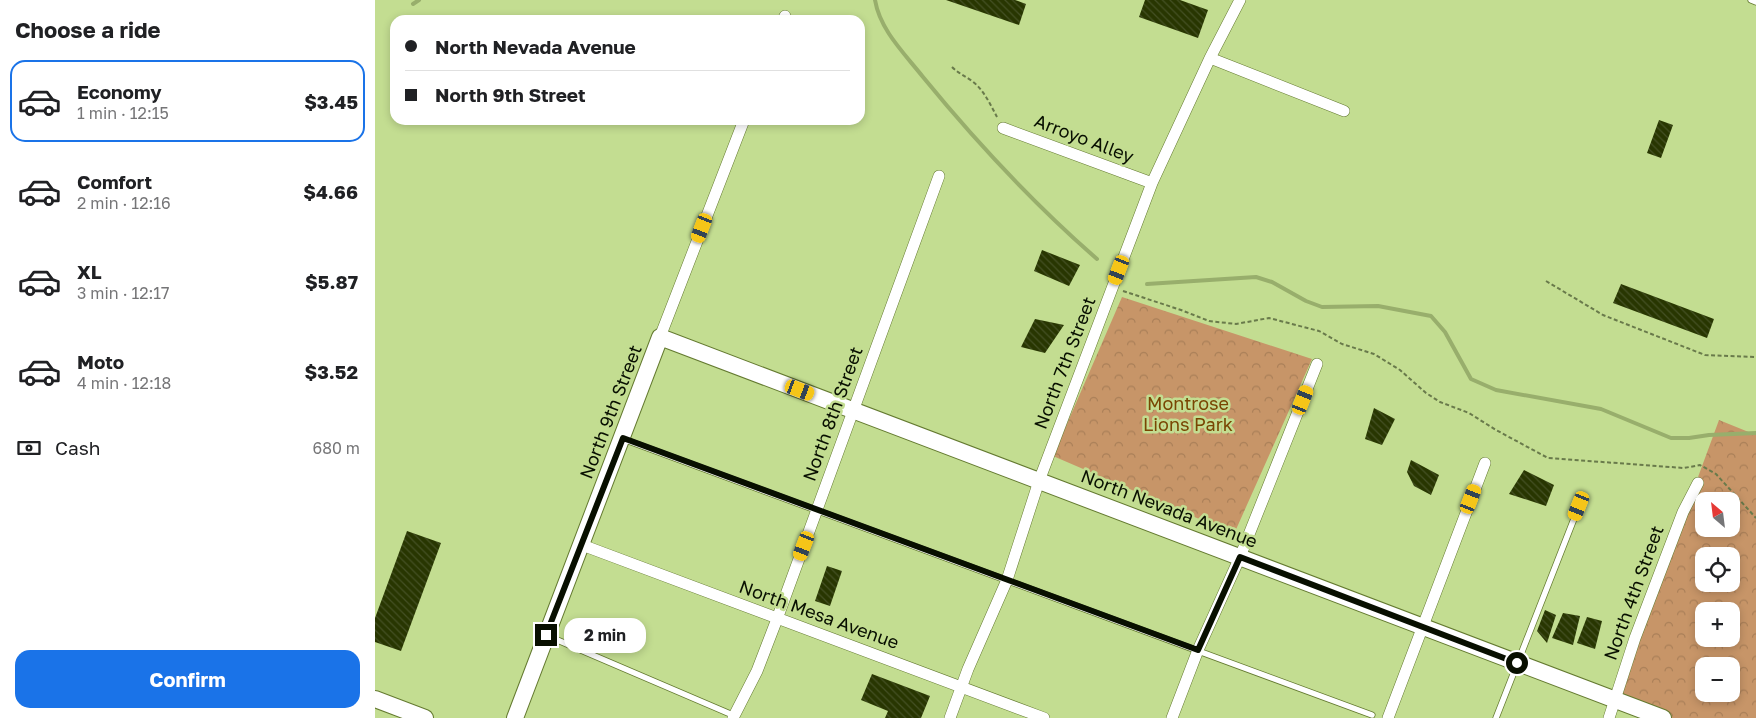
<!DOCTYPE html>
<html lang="en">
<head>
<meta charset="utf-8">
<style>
	:root { --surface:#fff; --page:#f2f2f2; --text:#202124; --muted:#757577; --line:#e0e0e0; --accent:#1a73e8 }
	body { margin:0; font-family:"Golos Text",sans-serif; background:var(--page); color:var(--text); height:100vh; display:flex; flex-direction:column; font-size:19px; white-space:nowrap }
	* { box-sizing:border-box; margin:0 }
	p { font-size:16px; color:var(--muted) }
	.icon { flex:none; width:28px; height:28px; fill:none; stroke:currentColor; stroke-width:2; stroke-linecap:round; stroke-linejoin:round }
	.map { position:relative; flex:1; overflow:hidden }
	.drawer { display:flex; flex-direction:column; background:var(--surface); width:375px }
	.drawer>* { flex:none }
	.top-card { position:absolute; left:15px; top:15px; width:475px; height:110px; border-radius:15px; box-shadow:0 2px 8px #0003; display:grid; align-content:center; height:110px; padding:0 15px; background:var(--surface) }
	.needle { width:32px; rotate:332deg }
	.fabs { position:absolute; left:1320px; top:492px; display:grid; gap:10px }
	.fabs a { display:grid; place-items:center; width:45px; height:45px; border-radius:10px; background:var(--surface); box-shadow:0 2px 8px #0003; font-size:25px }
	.end { position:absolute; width:22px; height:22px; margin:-11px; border:6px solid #080f00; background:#fff; box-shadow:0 0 0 2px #fff }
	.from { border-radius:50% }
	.bubble { position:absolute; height:35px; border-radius:15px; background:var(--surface); box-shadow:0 2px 8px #0003; font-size:16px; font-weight:700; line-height:35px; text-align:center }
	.car { position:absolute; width:15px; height:30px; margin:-15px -8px; border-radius:6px; box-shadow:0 0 4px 1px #0007; background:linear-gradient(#f5c518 24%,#345 0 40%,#f5c518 0 76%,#345 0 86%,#f5c518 0) }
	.top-card b { display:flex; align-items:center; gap:18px; height:48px; font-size:19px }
	.top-card b+b { border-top:1px solid var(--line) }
	.top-card i { width:12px; height:12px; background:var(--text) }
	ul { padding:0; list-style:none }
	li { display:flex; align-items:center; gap:15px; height:82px; margin:0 10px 8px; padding:0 5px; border:2px solid transparent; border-radius:15px }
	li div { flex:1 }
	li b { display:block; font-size:19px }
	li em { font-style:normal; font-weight:700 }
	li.active { border-color:var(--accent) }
	li>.icon { width:45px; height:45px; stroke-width:1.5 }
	h2 { padding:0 15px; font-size:22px; line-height:60px }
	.pay { display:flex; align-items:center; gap:12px; height:55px; padding:0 15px; font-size:19px }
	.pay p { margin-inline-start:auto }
	.primary-button { display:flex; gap:10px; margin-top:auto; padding:10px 15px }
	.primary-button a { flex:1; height:58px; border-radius:15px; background:var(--accent); color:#fff; font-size:20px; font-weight:700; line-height:58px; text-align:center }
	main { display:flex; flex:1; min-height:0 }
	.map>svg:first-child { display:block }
	.forest { fill:url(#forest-crowns); fill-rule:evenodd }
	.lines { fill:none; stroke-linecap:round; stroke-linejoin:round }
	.stream { stroke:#98ae6c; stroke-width:4 }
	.building { fill:url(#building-back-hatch) }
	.lane-casing { stroke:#647a30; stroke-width:7 }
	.street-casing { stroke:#647a30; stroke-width:12 }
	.secondary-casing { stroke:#647a30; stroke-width:18 }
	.path { stroke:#697a4b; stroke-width:2; stroke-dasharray:4 2.5; stroke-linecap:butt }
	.lane { stroke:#fff; stroke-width:5.5 }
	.street { stroke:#fff; stroke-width:11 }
	.secondary { stroke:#fff; stroke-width:16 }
	.route { stroke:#080f00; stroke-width:6 }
	.labels { text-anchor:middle; stroke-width:5; stroke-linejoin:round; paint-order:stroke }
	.street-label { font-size:18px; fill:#080f00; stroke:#c3dd91 }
	.park-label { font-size:18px; fill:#794502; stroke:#c3dd91 }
</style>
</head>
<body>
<main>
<section class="drawer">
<h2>Choose a ride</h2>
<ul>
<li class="active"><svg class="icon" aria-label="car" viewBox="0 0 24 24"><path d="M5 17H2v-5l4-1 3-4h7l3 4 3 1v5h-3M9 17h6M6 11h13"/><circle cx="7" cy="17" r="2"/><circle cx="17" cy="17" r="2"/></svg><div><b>Economy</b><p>1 min · 12:15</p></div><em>$3.45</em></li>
<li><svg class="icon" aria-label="car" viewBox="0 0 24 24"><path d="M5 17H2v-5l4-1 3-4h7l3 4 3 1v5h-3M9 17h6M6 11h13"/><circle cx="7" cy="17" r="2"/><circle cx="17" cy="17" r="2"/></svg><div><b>Comfort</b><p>2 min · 12:16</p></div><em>$4.66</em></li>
<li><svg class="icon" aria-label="car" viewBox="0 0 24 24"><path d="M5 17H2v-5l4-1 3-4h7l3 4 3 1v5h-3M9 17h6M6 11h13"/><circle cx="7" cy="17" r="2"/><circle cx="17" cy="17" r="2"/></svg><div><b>XL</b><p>3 min · 12:17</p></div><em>$5.87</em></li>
<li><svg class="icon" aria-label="car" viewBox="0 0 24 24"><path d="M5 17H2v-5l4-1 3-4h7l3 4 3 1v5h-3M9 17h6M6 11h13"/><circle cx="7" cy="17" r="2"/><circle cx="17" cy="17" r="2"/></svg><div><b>Moto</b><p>4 min · 12:18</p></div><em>$3.52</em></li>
</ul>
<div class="pay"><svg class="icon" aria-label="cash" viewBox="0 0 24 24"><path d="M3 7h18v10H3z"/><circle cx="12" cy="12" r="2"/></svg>Cash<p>680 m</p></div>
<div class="primary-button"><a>Confirm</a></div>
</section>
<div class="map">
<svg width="1381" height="718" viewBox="0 0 1381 718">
	<defs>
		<pattern id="forest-crowns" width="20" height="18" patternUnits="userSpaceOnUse" patternTransform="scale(1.25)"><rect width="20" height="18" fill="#c79568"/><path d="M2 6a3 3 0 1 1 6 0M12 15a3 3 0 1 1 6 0" fill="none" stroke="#a97f58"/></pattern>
		<pattern id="building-back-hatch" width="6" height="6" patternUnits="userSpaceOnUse" patternTransform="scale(1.25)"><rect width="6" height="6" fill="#283601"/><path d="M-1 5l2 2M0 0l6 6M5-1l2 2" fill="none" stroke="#445024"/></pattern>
	</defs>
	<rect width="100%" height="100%" fill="#c3dd91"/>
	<!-- forest -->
	<path class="forest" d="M 747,297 L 937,359 L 859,534 L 678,456 Z
		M 1344,420 L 1381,435 L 1381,718 L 1288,718 L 1241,700 ZM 1329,501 L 1356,501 L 1356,529 L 1329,529 ZM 1329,556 L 1356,556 L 1356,584 L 1329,584 ZM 1329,611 L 1356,611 L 1356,639 L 1329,639 ZM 1329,666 L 1356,666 L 1356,694 L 1329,694 Z"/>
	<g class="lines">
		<!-- stream -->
		<path class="stream" d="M 500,0 C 505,30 529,53 548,77 C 602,143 658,203 722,259
			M 38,4 L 44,0
			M 772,284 L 881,277 L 897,282 L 931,301 L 947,307 L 1003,306 L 1056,316 L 1070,332 L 1096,379 L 1121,390 L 1226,409 L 1296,438 L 1314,438 L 1334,435 L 1381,433"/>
	</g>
	<!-- building -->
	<path class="building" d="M 571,0 L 640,0 L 651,4 L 644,25 Z
		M 770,0 L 805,0 L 833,10 L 823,38 L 764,17 Z
		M 1284,120 L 1298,125 L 1286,158 L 1272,153 Z
		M 667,250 L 705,265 L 694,286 L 659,271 Z
		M 1246,284 L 1339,319 L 1332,338 L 1238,303 Z
		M 660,319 L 689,325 L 670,353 L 646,347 Z
		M 999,408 L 1020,419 L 1007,445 L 990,439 Z
		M 1036,460 L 1064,475 L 1056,495 L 1039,486 L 1032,472 Z
		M 1149,470 L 1179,485 L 1171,506 L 1134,494 Z
		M 32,531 L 66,543 L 26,651 L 0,642 L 0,618 Z
		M 452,566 L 467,571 L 455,606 L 440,601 Z
		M 1170,610 L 1181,615 L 1172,643 L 1162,631 Z
		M 1188,613 L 1205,616 L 1198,645 L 1177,638 Z
		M 1212,617 L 1227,621 L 1220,649 L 1202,643 Z
		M 497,674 L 555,696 L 546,718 L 510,718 L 513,711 L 486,700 Z"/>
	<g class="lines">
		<defs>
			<path id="lane" d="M 1376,0 L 1381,2
				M 248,439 L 997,715
				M 173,636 L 360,716
				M 1121,718 L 1204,506"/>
			<path id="street" d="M 408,20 L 410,16
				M 835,58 L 969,111
				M 628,128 L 777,183
				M 285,337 L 369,120
				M 207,545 L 669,718
				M 358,718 L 382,671 L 402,619 L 564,176
				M 575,718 L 593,669 L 632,580 L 664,481 L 777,183 L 835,58 L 865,0
				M 797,718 L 823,650 L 865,557 L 942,364
				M 1013,718 L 1110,463
				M 1234,718 L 1260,638 L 1308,512 L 1323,483"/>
			<path id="secondary" d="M 0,699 L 50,718
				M 140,718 L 285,337 L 1288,718"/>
		</defs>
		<!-- lane casing -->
		<use href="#lane" class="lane-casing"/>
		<!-- street casing -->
		<use href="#street" class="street-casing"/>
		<!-- secondary casing -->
		<use href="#secondary" class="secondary-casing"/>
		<!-- path -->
		<path class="path" d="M 577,67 C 583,73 590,76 597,81 C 609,90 615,104 622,117
			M 1171,281 L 1228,315 L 1330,355 L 1381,357
			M 748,291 L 806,310 L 834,321 L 861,324 L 894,318 L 944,331 L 967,344 L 999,354 L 1025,370 L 1051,393 L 1065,402 L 1094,413 L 1121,430 L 1173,458 L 1309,468 L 1325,465 L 1341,474 L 1381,518"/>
		<!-- lane -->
		<use href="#lane" class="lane"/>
		<!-- street -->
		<use href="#street" class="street"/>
		<!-- secondary -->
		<use href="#secondary" class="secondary"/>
	</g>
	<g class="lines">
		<!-- route -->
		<path class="route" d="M 171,635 L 248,438 L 823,650 L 865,557 L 1142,663"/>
	</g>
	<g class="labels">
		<!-- street labels -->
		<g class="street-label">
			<text transform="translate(709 139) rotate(21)" y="6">Arroyo Alley</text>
			<text transform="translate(690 363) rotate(-69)" y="6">North 7th Street</text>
			<text transform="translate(236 412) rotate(-69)" y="6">North 9th Street</text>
			<text transform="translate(458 414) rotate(-70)" y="6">North 8th Street</text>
			<text transform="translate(794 509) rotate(21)" y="6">North Nevada Avenue</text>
			<text transform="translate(1259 593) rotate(-70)" y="6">North 4th Street</text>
			<text transform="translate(444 615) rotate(20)" y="6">North Mesa Avenue</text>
		</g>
		<!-- park labels -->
		<g class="park-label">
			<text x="813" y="410">Montrose<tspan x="813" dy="21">Lions Park</tspan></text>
		</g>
	</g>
</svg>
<div class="fabs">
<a><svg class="needle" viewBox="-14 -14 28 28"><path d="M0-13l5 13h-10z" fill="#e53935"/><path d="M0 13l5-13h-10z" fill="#757577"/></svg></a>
<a><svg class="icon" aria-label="locate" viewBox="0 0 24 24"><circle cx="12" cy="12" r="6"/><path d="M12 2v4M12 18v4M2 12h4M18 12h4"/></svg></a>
<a>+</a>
<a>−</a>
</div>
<i class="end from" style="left:1142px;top:663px"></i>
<i class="end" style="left:171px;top:635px"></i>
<div class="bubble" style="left:189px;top:618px;width:82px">2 min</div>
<i class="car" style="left:327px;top:228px;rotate:201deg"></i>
<i class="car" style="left:744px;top:270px;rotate:201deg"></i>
<i class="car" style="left:425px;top:390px;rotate:111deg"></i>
<i class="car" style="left:928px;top:400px;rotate:22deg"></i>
<i class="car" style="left:1096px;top:499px;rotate:21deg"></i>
<i class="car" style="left:1204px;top:506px;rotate:202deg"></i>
<i class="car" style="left:429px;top:546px;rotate:201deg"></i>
<div class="top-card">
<b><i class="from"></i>North Nevada Avenue</b>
<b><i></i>North 9th Street</b>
</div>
</div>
</main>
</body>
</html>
